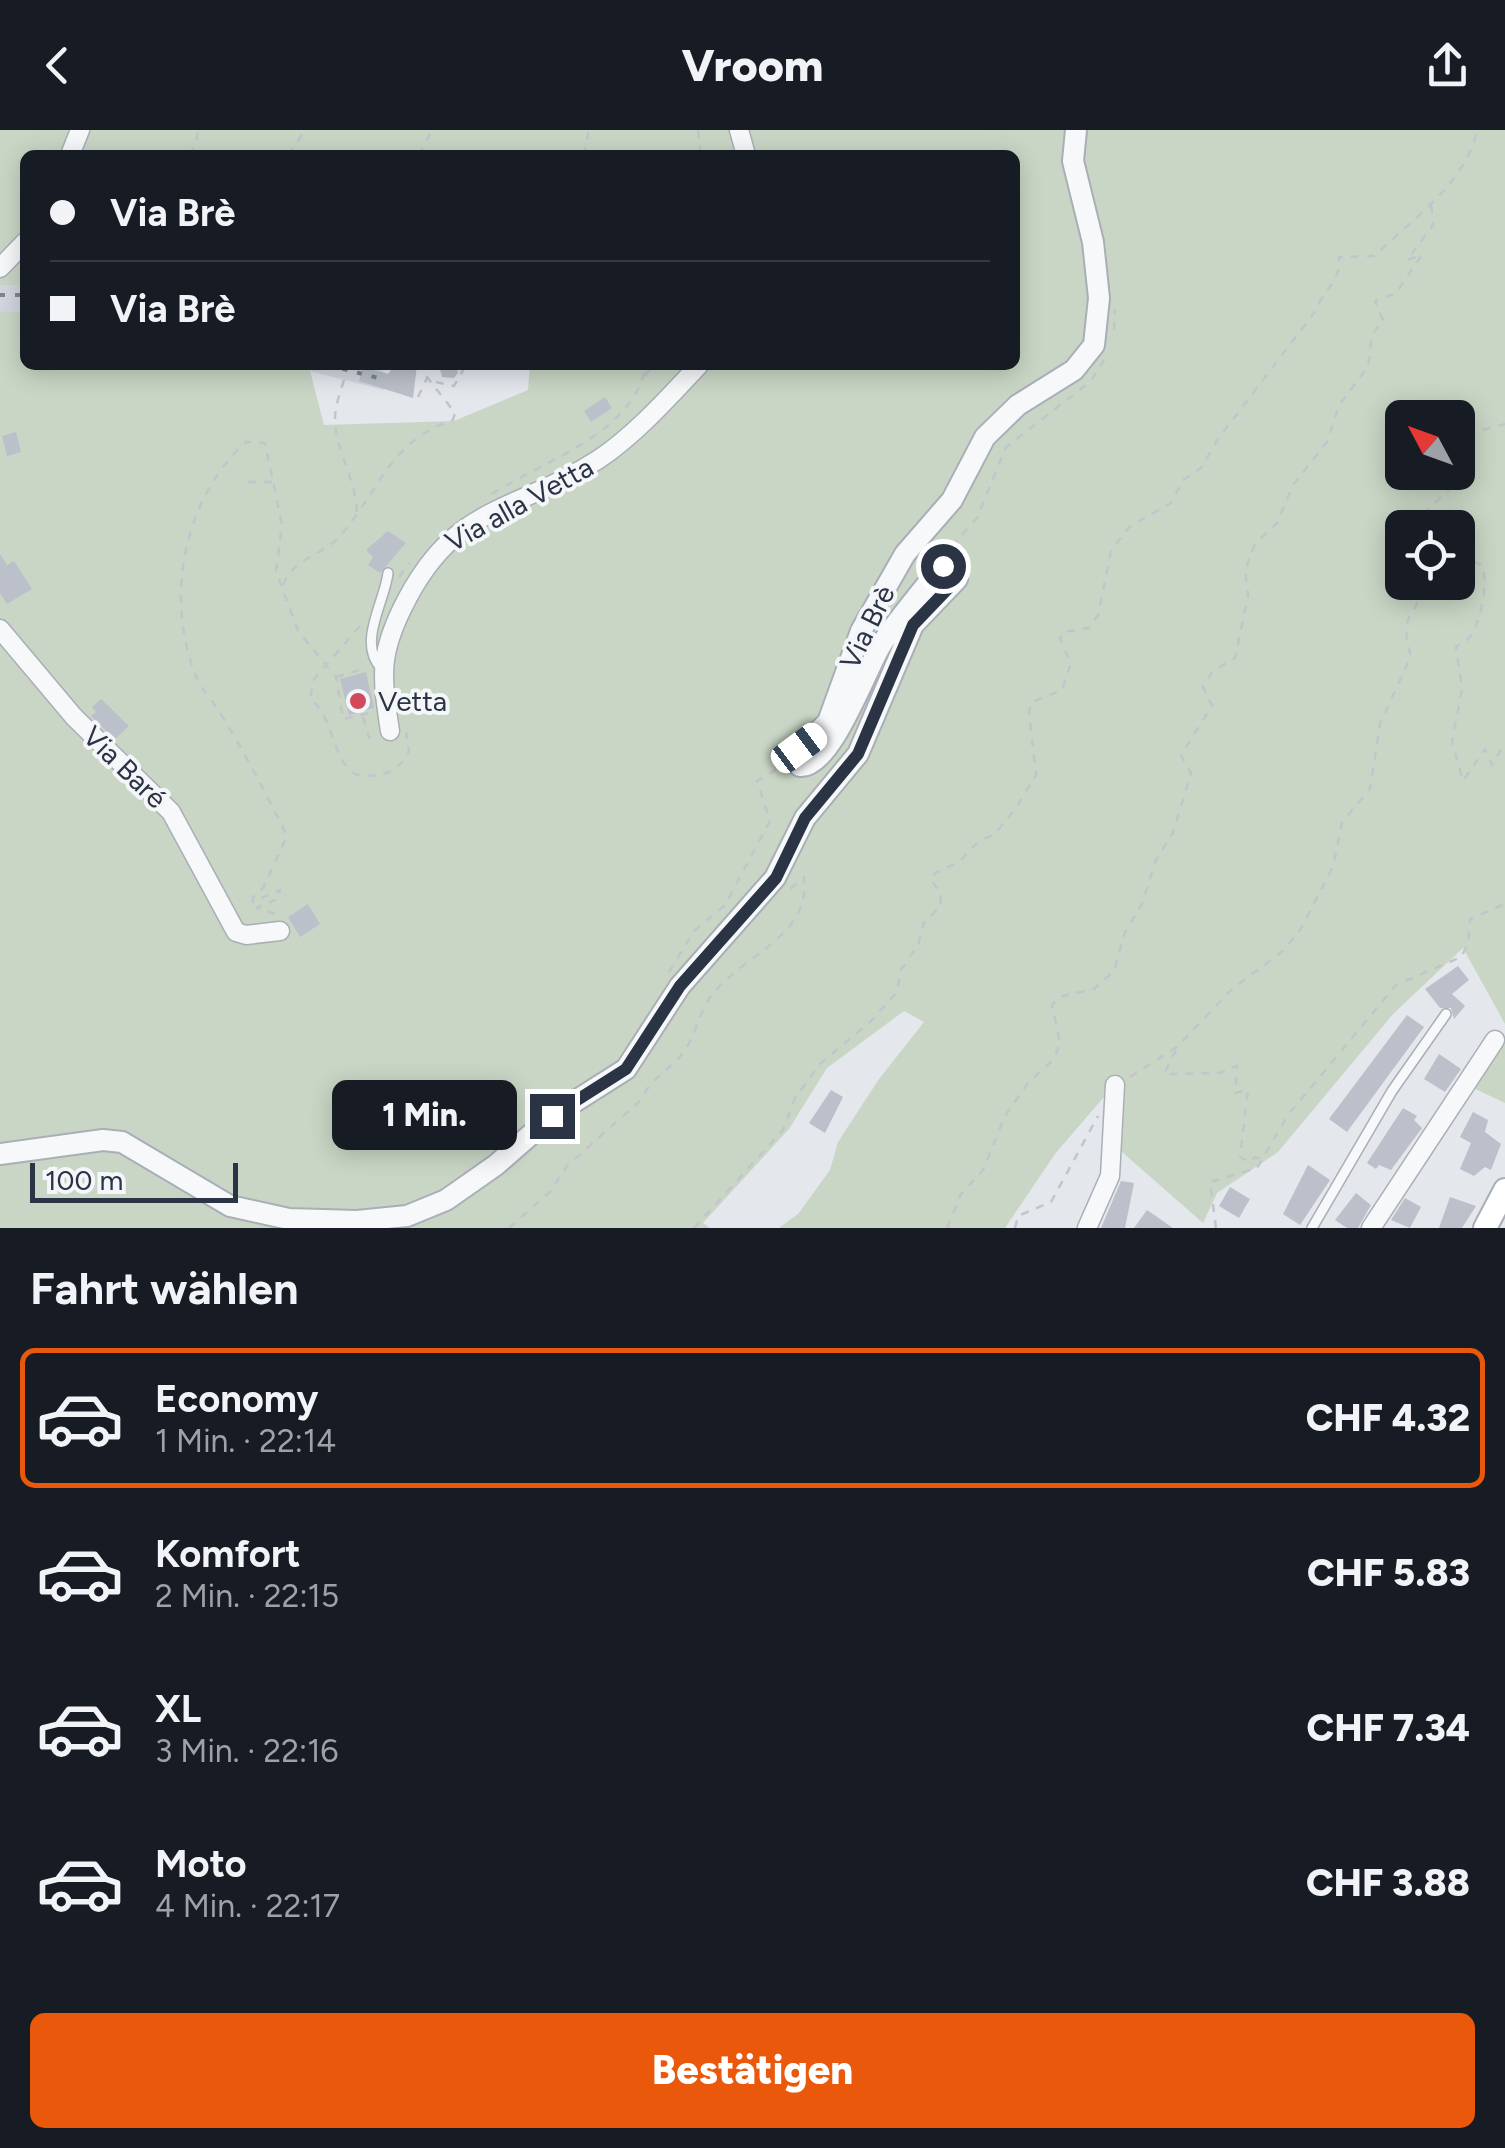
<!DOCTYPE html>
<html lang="de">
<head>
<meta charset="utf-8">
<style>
	:root { --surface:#171b24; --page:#242831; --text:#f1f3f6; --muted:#9ea1a6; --line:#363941; --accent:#ea580c }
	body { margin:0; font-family:Figtree,sans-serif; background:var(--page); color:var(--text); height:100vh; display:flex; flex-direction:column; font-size:38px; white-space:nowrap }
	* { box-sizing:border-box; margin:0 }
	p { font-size:32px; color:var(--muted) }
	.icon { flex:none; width:55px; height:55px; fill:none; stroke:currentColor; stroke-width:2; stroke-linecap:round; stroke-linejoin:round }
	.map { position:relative; height:1098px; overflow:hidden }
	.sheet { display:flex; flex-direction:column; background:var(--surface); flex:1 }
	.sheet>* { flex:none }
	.guide { position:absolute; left:20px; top:20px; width:1000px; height:220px; border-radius:15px; box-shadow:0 5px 25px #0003; display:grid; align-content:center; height:220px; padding:0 30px; background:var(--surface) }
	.needle { width:65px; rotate:311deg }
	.tools { position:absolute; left:1385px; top:270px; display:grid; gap:20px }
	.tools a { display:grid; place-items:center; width:90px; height:90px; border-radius:15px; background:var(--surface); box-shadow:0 5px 25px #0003; font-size:50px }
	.scale { position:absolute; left:30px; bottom:25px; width:208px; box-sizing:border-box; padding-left:10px; border:5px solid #2b3445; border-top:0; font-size:28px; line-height:35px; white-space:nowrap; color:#2b3445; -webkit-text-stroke:8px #f4f6f9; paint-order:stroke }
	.end { position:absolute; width:45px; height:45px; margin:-22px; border:12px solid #2b3445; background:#fff; box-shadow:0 0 0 5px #fff }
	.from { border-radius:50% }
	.bubble { position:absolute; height:70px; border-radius:15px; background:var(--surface); box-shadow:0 5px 25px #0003; font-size:32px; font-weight:800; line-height:70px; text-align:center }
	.car { position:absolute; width:30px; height:60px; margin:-30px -15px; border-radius:12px; box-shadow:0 0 8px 2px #0007; background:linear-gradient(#fff 24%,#345 0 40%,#fff 0 76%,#345 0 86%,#fff 0) }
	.guide b { display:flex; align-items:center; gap:35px; height:95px; font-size:38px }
	.guide b+b { border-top:2px solid var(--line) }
	.guide i { width:25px; height:25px; background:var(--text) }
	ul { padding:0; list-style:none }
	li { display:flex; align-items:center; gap:30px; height:140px; margin:0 20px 15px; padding:0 10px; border:5px solid transparent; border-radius:15px }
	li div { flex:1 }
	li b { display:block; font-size:38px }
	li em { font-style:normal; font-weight:800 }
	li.active { border-color:var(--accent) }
	li>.icon { width:90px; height:90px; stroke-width:1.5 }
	h2 { padding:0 30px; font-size:45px; line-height:120px }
	.button { display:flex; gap:20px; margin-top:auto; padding:20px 30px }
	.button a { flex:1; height:115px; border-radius:15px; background:var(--accent); color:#fff; font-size:40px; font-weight:800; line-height:115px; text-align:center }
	header { display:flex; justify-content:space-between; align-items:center; height:130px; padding:0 30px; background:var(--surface); font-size:45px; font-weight:800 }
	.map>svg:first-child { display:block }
	.built { fill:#d2d6de }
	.green { fill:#c9d6c5; fill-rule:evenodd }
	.building { fill:#bbc0ca }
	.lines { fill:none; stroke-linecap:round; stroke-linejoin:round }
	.service-casing { stroke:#a9aeb7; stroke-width:12 }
	.minor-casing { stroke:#a9aeb7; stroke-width:21 }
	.tertiary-casing { stroke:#a9aeb7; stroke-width:24 }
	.secondary-casing { stroke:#a9aeb7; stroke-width:26 }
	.path { stroke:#c2c5cb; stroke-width:2.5; stroke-dasharray:8 8; stroke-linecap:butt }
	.service { stroke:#f7f8fa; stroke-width:9 }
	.minor { stroke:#f7f8fa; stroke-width:18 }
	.tertiary { stroke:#f7f8fa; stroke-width:20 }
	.secondary { stroke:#fff; stroke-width:22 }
	.rail { stroke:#7d8696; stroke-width:4; stroke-dasharray:5 10; stroke-linecap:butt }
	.route { stroke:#2b3445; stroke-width:12 }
	.poi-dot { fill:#d1495b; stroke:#f4f6f9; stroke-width:4 }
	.labels { text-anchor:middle; stroke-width:8; stroke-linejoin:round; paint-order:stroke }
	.street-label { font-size:28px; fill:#2b3445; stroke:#f4f6f9 }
	.poi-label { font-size:28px; fill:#2b3445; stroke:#f4f6f9; text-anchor:start }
</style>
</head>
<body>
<header><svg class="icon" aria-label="back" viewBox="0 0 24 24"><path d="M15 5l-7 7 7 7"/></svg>Vroom<svg class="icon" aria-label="share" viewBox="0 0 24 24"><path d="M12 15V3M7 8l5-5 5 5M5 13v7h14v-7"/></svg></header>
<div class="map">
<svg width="1505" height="1098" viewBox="0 0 1505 1098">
	<rect width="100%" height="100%" fill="#e4e7ec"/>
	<!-- built -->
	<path class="built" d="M 0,155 L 25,156 L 25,182 L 0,181 Z
		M 287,235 L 367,235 L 388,244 L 384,260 Z"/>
	<!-- green -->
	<path class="green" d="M 0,0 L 1505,0 L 1505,894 L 1463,818 L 1394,883 L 1278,1022 L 1217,1063 L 1203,1093 L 1114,1015 L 1121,947 L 1055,1024 L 1005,1098 L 779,1098 L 798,1084 L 830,1040 L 838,1012 L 879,949 L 924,892 L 904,881 L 827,938 L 789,999 L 703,1093 L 710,1098 L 0,1098 L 0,181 L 25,182 L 25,235 L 287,235 L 310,241 L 324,295 L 454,291 L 528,260 L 530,235 L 1015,235 L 1015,25 L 25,25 L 25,156 L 0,155 ZM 1402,288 L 1458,288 L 1458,342 L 1402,342 ZM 1402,398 L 1458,398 L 1458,452 L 1402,452 Z
		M 1505,914 L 1505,973 L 1469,956 Z"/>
	<!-- building -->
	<path class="building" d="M 395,235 L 417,235 L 413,268 L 359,251 L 363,237 L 388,244 Z
		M 439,235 L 456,235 L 458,243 L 454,248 L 442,247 Z
		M 605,267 L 612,278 L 591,292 L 584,281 Z
		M 16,302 L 21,322 L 7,326 L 2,306 Z
		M 388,401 L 406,413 L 380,443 L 368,435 L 373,427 L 366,420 Z
		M 0,424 L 7,435 L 14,431 L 32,459 L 7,474 L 0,463 Z
		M 366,542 L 374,578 L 349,585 L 340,549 Z
		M 101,569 L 129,596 L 115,609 L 91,586 L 96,582 L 92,577 Z
		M 308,774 L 320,794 L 300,807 L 288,787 Z
		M 1458,836 L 1469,850 L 1452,864 L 1465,876 L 1454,889 L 1451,878 L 1440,878 L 1425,859 Z
		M 1407,885 L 1424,897 L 1347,1002 L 1329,989 Z
		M 1439,924 L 1461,939 L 1445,962 L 1424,949 Z
		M 831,960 L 843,967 L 825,1003 L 809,993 Z
		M 1403,978 L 1417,986 L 1414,990 L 1422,998 L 1391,1040 L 1379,1035 L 1376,1039 L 1367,1033 Z
		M 1473,982 L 1488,990 L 1485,1002 L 1501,1014 L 1491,1040 L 1485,1037 L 1474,1046 L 1460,1039 L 1471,1013 L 1460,1007 Z
		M 1308,1035 L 1330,1050 L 1300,1095 L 1283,1084 Z
		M 1121,1051 L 1134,1053 L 1125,1098 L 1101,1098 Z
		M 1230,1057 L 1250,1069 L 1239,1088 L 1219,1076 Z
		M 1356,1063 L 1371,1075 L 1358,1098 L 1347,1098 L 1335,1090 Z
		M 1450,1067 L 1476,1076 L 1462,1098 L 1439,1098 Z
		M 1405,1068 L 1421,1077 L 1410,1098 L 1391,1090 Z
		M 1147,1080 L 1173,1098 L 1134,1098 Z"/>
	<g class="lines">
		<defs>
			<path id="service" d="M 381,538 C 357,513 385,471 388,443
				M 1312,1098 L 1392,961 L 1446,884"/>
			<path id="minor" d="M 739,0 L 746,25
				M 70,25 L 80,0
				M 0,138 L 25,112
				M 0,499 L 74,587 L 171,682 L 236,802 L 246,805 L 280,801
				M 390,601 C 381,543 379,522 407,469 C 458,372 518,382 599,329 C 635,305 669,267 699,235
				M 1087,1098 L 1110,1046 L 1115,955
				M 1371,1098 L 1495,910"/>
			<path id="tertiary" d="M 0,1024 L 103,1010 L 122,1012 L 230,1076 L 289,1089 L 357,1091 L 407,1086 L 446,1070 L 496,1035 L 552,986 L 626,939 L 680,856 L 775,748 L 805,688 L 858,624 L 913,495 L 957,449 L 957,440 L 951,435 L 939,439 C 920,464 898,489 881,515 C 866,539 831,639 800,636 L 796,623 L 828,592 L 861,501 L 905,424 L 952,370 L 985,307 L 1018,275 L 1074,240 L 1094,215 L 1099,168 L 1093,112 L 1073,31 L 1076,0"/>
			<path id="secondary" d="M 1485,1098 L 1505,1060"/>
		</defs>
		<!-- service casing -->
		<use href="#service" class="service-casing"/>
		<!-- minor casing -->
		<use href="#minor" class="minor-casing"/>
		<!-- tertiary casing -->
		<use href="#tertiary" class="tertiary-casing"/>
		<!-- secondary casing -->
		<use href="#secondary" class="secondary-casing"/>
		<!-- path -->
		<path class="path" d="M 698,0 L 701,25
			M 191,25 L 199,0
			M 289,25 L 305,0
			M 419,25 L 432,0
			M 584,25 L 589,0
			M 1114,200 L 1115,179
			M 349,235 C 344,252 335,272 335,289 C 335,319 355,346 357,382
			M 645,246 L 653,235
			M 436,252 L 454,256 L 466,235
			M 418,267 L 427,248
			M 248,352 L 272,352
			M 492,364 C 544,330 633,305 646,235
			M 1416,398 C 1432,362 1481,352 1467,311 L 1471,303 L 1505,294
			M 956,417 L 954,414 L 977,388 L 1006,317 L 1090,252 L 1106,227
			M 960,423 L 966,412
			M 1458,428 L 1480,434 C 1491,445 1480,498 1468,509 C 1465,512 1459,514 1456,517 L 1462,559 L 1452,611 L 1463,651 L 1485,619 L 1492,635 L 1505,613
			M 399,447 L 409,433
			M 283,455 C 295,426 322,427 341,405 C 380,359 390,311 453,290 L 455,283 L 427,247 L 424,235
			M 1422,458 L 1438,452
			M 360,496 L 314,549 L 310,569 C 335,588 330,627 355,644 C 377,649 400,643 409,621 L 406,602
			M 336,547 L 366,538
			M 363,587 L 369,608 L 374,606
			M 275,784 L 257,778 L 279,768 L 280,760 L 253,772 L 253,767 L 263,758 L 287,706 C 268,667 248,629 225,591 C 217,576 202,561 196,546 C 164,468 184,368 246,312 L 265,313 L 282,395 L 276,441 L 298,501 L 336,547 L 343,589 L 370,583
			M 669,842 L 694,801 L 725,775 L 770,691 L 757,651 L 782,636
			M 1176,920 L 1164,944 L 1219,943 L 1237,936 L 1235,963 L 1248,960 L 1240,1027 L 1250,1032 L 1255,1027 L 1261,1029
			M 1130,947 L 1178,916 L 1232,859 L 1283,821 L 1300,800 L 1333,737 L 1342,692 L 1370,659 L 1380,594 L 1411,526 C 1397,477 1418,494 1422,452
			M 509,1098 L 551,1061 L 566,1037 L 642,969 C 650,948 669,941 682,924 C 695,908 698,886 709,869 C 737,827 812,808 804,747 L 788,761
			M 694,1098 L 783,1000 L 795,968 L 820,934 L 870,892 L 897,862 L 901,840 L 918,815 L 924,793 L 941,775 L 940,762 L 931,750 L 935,743 L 959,732 L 979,711 L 995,704 L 1016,678 L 1036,645 L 1029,582 L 1032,572 L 1062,560 L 1071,533 L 1060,509 L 1063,502 L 1089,498 L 1098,485 L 1111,421 L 1129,397 L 1171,373 L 1183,350 L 1201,338 L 1218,309 L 1314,183 C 1322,162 1342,150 1339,127 L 1374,126 C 1411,91 1467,52 1477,0
			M 947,1098 L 961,1064 L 983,1040 L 1005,986 L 1028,953 L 1054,929 L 1060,913 L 1052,875 L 1059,867 L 1094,859 L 1114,841 L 1125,802 L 1142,774 L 1156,730 L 1173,703 L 1191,643 L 1181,625 L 1212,576 L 1203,557 L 1213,541 L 1235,528 L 1248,466 L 1245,440 L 1255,414 L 1277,393 L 1293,355 L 1327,312 L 1339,275 L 1368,237 L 1372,205 L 1383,190 L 1375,171 L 1396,163 L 1422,125 L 1407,130 L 1433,95 L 1431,73
			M 1015,1098 L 1018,1086 L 1051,1072 L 1098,986
			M 1216,1098 L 1210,1052 L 1257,1038 L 1288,985 L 1396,855 L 1461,827 L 1468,814 L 1470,789 L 1505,774"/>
		<!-- service -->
		<use href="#service" class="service"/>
		<!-- minor -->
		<use href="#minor" class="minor"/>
		<!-- tertiary -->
		<use href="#tertiary" class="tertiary"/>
		<!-- secondary -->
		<use href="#secondary" class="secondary"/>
		<!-- rail -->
		<path class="rail" d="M 0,165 L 25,165
			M 328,235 L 382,249"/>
	</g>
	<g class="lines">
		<!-- route -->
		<path class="route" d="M 552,986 L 626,939 L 680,856 L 776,748 L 805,688 L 858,624 L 913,495 L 957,449 L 955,437 L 943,436"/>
	</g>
	<!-- markers -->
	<circle class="poi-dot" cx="358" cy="571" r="10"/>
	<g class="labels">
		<!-- street labels -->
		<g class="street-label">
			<text transform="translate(519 374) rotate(-29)" y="10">Via alla Vetta</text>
			<text transform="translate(867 497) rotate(-64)" y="10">Via Brè</text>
			<text transform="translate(125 637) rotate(44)" y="10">Via Baré</text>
		</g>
		<!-- poi labels -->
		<g class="poi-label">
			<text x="378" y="581">Vetta</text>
		</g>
	</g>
</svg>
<div class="tools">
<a><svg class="needle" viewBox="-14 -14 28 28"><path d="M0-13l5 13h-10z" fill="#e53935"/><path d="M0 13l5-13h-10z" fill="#9ea1a6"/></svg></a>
<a><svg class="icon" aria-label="locate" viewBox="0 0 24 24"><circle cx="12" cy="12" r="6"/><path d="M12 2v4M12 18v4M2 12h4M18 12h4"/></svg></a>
</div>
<div class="scale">100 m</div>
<i class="end from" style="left:943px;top:436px"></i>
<i class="end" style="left:552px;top:986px"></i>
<div class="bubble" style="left:332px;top:950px;width:185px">1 Min.</div>
<i class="car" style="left:799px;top:618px;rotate:53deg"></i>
<div class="guide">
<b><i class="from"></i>Via Brè</b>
<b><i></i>Via Brè</b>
</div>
</div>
<section class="sheet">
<h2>Fahrt wählen</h2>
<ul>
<li class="active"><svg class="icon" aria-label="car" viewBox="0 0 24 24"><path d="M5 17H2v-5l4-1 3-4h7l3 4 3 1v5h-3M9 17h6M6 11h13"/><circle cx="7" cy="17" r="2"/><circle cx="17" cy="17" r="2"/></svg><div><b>Economy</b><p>1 Min. · 22:14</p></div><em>CHF 4.32</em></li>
<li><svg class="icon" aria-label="car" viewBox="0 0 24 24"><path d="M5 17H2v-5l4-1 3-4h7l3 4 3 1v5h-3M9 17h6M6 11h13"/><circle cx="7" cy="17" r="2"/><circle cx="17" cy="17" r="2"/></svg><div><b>Komfort</b><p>2 Min. · 22:15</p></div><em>CHF 5.83</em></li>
<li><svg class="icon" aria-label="car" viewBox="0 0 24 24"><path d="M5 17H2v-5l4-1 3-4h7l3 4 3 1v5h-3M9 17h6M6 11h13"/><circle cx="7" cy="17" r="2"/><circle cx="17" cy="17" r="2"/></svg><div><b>XL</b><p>3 Min. · 22:16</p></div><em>CHF 7.34</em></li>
<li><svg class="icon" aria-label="car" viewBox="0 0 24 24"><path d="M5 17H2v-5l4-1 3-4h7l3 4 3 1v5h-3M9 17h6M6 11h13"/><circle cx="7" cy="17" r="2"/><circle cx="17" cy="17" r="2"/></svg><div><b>Moto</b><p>4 Min. · 22:17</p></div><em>CHF 3.88</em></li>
</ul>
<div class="button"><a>Bestätigen</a></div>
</section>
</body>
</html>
